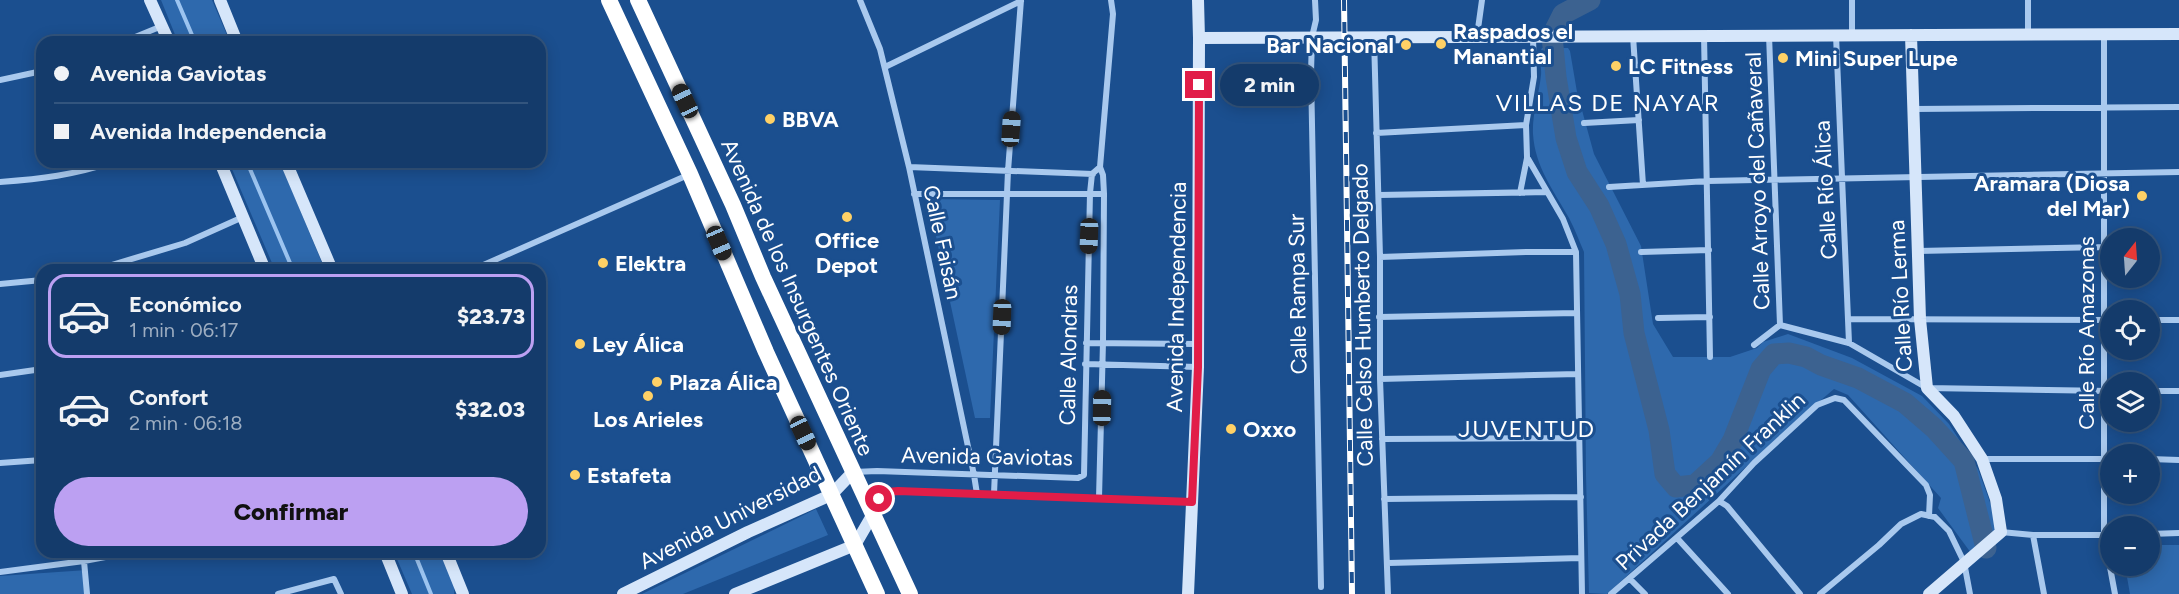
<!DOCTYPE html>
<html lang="es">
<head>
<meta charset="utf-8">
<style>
	:root { --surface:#143b6b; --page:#1d4271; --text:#f1f3f6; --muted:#9dadc1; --line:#33557e; --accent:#bca0f2 }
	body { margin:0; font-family:Figtree,sans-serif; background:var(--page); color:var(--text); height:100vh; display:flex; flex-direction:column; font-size:22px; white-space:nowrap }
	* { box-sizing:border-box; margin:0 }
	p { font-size:20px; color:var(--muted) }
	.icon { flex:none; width:33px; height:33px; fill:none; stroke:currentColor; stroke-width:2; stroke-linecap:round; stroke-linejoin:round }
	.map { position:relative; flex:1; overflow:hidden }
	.details { position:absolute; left:36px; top:264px; width:510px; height:294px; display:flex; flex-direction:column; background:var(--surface); border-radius:18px; box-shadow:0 3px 15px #0003,0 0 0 2px var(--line) }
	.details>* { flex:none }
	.banner { position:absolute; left:36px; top:36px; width:510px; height:132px; border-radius:18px; box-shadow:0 3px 15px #0003,0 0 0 2px var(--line); display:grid; align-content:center; height:132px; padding:0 18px; background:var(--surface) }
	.needle { width:39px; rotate:17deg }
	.buttons { position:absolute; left:2100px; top:228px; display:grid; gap:12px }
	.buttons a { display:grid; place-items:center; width:60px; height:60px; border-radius:50%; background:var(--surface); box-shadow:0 3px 15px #0003,0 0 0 2px var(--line); font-size:30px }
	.end { position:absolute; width:27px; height:27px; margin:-14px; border:8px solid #e11d48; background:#fff; box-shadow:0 0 0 3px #fff }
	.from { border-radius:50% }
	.bubble { position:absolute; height:42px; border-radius:21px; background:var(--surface); box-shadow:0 3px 15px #0003,0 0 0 2px var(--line); font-size:20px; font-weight:800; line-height:42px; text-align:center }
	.car { position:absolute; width:18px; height:36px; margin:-18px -9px; border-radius:8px; box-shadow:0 0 4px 2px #0007; background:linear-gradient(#222 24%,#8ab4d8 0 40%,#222 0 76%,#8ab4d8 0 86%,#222 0) }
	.banner b { display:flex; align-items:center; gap:21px; height:57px; font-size:22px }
	.banner b+b { border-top:2px solid var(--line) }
	.banner i { width:15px; height:15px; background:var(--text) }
	ul { padding:10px 0 0; list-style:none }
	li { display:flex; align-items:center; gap:18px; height:84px; margin:0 12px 9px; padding:0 6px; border:3px solid transparent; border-radius:18px }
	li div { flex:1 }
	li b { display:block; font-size:22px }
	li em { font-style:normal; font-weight:800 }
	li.active { border-color:var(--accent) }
	li>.icon { width:54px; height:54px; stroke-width:1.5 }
	.button { display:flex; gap:12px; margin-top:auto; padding:12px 18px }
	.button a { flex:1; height:69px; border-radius:36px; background:var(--accent); color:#111; font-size:24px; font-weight:800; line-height:69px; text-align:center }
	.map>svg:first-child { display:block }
	.green { fill:#2e69ad }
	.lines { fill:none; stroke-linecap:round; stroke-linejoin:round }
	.stream { stroke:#9cc4f0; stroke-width:4 }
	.river { stroke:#3c6290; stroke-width:21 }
	.street { stroke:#a9c9ee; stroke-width:6 }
	.secondary { stroke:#d6e6fa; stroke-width:12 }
	.highway { stroke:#fff; stroke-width:16 }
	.rail-casing { stroke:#fff; stroke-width:6 }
	.rail { stroke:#1b4f8f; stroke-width:4; stroke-dasharray:11; stroke-linecap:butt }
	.route { stroke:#e11d48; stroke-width:8 }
	.poi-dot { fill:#ffd166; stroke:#1b4f8f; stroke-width:2 }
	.labels { text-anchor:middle; stroke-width:6; stroke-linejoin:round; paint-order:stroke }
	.poi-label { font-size:22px; font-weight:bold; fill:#fff; stroke:#1b4f8f; text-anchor:start }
	.street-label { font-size:22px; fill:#fff; stroke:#1b4f8f }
	.neighbourhood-label { font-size:24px; letter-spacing:1.5px; fill:#fff; stroke:#1b4f8f }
</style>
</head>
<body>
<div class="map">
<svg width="2179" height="594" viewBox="0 0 2179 594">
	<rect width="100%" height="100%" fill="#1b4f8f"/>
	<!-- green -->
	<path class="green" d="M 161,0 L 212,0 L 230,42 L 178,42 Z
		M 1542,48 L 1568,48 L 1570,51 L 1577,92 L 1594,154 L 1641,246 L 1653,324 L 1673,357 L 1730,357 L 1757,348 L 1763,342 L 1788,334 L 1852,358 L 1922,396 L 1949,424 L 1978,469 L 2000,530 L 1971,553 L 1938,508 L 1941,498 L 1848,395 L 1834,389 L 1794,423 L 1607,594 L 1589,593 L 1586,475 L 1584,252 C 1579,241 1575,229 1569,218 C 1554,191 1535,167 1533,134 C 1532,114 1539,95 1541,75 C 1542,64 1537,58 1542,48 Z
		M 229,162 L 280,162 L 325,270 L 275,270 Z
		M 928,199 L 1000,200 L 990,418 L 975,418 Z
		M 816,509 L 828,535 L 683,594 L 642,594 Z
		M 2150,545 L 2179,545 L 2179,594 L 2130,594 L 2125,566 L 2150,566 Z
		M 394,552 L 443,552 L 455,579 L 454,594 L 412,594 Z
		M 87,570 L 90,594 L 0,594 L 0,576 Z"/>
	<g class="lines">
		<!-- stream -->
		<path class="stream" d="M 177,0 L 195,42
			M 247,162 L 293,270
			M 414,552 L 431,594"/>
		<!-- river -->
		<path class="river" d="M 1590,0 L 1563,14 L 1552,36 L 1556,77 L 1566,138 L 1577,172 L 1599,206 L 1616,244 L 1630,294 L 1634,333 L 1659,430 L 1665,474 L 1676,487 L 1695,485 L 1720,462 L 1733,440 L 1761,369 L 1774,354 L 1789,353 L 1806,357 L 1821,365 L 1858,378 L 1905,403 L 1934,428 L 1964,461 L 1986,548"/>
		<!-- street -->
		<path class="street" d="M 860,0 L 880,49 L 909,167 L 974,475 L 977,494
			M 1315,0 L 1316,20 L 1312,37 L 1311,73 L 1321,587
			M 2028,0 L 2028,35
			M 1704,35 L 1710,357
			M 1769,35 L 1780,325
			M 1836,35 L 1849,343
			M 1852,35 L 1852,0
			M 2104,35 L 2104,535 L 2115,594
			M 1477,36 L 1482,0
			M 1533,36 L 1534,77 L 1526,125 L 1527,157 L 1563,219 L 1576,252 L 1582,594
			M 1633,36 L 1643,185
			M 1374,37 L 1380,257 L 1380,379 L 1388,594
			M 123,42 L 162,26
			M 885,67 L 1021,1
			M 0,80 L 42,71
			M 1914,109 L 2179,107
			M 1584,123 L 1639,120
			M 1376,133 L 1526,125
			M 909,167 L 1093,174
			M 0,182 C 41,179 74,175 113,162
			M 1609,187 L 1708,181 L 2179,172
			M 1520,193 L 1527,158
			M 914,194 L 1104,194
			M 1379,195 L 1547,192
			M 1918,251 L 2104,247
			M 1641,252 L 1709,250
			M 1380,257 L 1527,252 L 1576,252
			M 95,270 L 185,243 L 243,217
			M 472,270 L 688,175
			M 0,284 L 42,280
			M 1379,317 L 1577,313
			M 1658,318 L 1710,317
			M 1849,319 L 2110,320
			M 2150,320 L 2179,320
			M 1086,343 L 1198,344
			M 1754,345 L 1780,325 L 1849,343 L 1927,388 L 2110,391
			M 1085,364 L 1198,367
			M 0,375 L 42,369
			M 1380,379 L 1578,374
			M 2150,391 L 2179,391
			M 1382,439 L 1579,438
			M 1983,459 L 2110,459
			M 2150,459 L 2179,460
			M 0,463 L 42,460
			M 854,472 L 877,471 L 1078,478 L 1084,475 L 1090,193 L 1092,174 L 1100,167
			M 994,494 L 1008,171 L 1021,0
			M 1099,498 L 1103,342 L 1104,194 L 1103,175 L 1100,167 L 1113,14 L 1111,0
			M 1384,499 L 1581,497
			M 1719,501 L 1727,506 L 1800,594
			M 874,511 L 882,495 L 898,491 L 1192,502
			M 2001,532 L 2033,535 L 2110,535
			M 2150,534 L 2179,533
			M 2033,535 L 2044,594
			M 1677,538 L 1728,594
			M 84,561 L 87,594
			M 1388,563 L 1581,558
			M 0,572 L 84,561 L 132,552
			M 1630,579 L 1645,594
			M 278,594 L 334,579 L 341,594
			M 1611,594 L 1719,501 L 1754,463 L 1817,405 L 1835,398 L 1844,400 L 1926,485 L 1930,495 L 1929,516
			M 1820,594 L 1879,545 L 1901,524 L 1921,514 L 1935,517 L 1949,531 L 1964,562 L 1970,594"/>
		<!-- secondary -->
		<path class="secondary" d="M 150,0 L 169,42
			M 220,0 L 237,42
			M 1911,35 L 1920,319 L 1927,388 L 1954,416 L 1982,459 L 1996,499 L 2001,532 L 1929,594
			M 1199,38 L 2179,34
			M 220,162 L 265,270
			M 286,162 L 332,270
			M 385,552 L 402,594
			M 446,552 L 463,594
			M 623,594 L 748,532 L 824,498 L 832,494 L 853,472
			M 735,594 L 855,545 L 873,514
			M 1188,594 L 1198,367 L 1199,38 L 1198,0"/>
		<!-- highway -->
		<path class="highway" d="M 609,0 L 690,174 L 766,352 L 877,594
			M 638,0 L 733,205 L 763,277 L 910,594"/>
		<defs>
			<path id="rail" d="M 1344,0 L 1352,594"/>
		</defs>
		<!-- rail casing -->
		<use href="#rail" class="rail-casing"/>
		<!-- rail -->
		<use href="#rail" class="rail"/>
	</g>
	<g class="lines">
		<!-- route -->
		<path class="route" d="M 879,499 L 888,492 L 898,491 L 1192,502 L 1198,367 L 1199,85"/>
	</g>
	<!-- markers -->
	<g class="poi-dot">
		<circle cx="1441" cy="44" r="6"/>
		<circle cx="1406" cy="45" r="6"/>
		<circle cx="1783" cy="58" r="6"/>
		<circle cx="1616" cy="66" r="6"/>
		<circle cx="770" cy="119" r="6"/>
		<circle cx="2142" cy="196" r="6"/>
		<circle cx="847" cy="217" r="6"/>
		<circle cx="603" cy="263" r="6"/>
		<circle cx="580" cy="344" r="6"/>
		<circle cx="657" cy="382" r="6"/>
		<circle cx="648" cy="396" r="6"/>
		<circle cx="1231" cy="429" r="6"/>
		<circle cx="575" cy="475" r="6"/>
	</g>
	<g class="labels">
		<!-- poi labels -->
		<g class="poi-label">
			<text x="1453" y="39">Raspados el<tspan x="1453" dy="25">Manantial</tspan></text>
			<text x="1394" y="53" text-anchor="end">Bar Nacional</text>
			<text x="1795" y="66">Mini Super Lupe</text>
			<text x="1628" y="74">LC Fitness</text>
			<text x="782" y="127">BBVA</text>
			<text x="2130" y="191" text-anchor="end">Aramara (Diosa<tspan x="2130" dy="25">del Mar)</tspan></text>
			<text x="847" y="248" text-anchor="middle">Office<tspan x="847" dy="25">Depot</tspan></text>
			<text x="615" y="271">Elektra</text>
			<text x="592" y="352">Ley Álica</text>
			<text x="669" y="390">Plaza Álica</text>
			<text x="648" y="427" text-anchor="middle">Los Arieles</text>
			<text x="1243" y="437">Oxxo</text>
			<text x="587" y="483">Estafeta</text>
		</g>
		<!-- street labels -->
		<g class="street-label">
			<text transform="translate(1757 181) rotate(-92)" y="8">Calle Arroyo del Cañaveral</text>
			<text transform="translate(1825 190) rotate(-93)" y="8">Calle Río Álica</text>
			<text transform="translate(943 242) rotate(78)" y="8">Calle Faisán</text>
			<text transform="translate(1297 294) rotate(-91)" y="8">Calle Rampa Sur</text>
			<text transform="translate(1900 296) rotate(-93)" y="8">Calle Río Lerma</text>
			<text transform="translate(798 297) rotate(66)" y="8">Avenida de los Insurgentes Oriente</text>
			<text transform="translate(1176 297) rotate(-89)" y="8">Avenida Independencia</text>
			<text transform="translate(1362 315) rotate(-91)" y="8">Calle Celso Humberto Delgado</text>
			<text transform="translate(2086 333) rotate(-90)" y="8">Calle Río Amazonas</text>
			<text transform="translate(1068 355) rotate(-89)" y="8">Calle Alondras</text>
			<text transform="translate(987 456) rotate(1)" y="8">Avenida Gaviotas</text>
			<text transform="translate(1710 481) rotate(-43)" y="8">Privada Benjamín Franklin</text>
			<text transform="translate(730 517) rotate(-27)" y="8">Avenida Universidad</text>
		</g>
		<!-- neighbourhood labels -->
		<g class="neighbourhood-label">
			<text x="1608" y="111">VILLAS DE NAYAR</text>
			<text x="1527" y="437">JUVENTUD</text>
		</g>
	</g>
</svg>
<div class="buttons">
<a><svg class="needle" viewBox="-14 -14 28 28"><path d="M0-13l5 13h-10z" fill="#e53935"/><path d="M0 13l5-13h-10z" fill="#9dadc1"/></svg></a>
<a><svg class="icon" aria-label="locate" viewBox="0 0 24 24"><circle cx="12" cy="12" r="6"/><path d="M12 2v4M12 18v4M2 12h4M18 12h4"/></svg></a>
<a><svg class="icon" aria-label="layers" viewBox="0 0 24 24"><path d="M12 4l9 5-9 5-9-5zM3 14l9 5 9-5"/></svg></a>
<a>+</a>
<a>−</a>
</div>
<i class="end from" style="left:879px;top:499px"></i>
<i class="end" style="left:1199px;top:85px"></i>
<div class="bubble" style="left:1220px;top:64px;width:99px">2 min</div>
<i class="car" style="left:685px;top:101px;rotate:335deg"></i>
<i class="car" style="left:1011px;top:129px;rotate:4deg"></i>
<i class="car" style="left:1089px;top:236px;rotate:182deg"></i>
<i class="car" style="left:719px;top:243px;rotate:157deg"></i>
<i class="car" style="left:1002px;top:317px;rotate:182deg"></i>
<i class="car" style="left:1102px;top:408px;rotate:1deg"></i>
<i class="car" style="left:803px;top:433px;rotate:155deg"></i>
<div class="banner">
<b><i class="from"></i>Avenida Gaviotas</b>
<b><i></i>Avenida Independencia</b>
</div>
<section class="details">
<ul>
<li class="active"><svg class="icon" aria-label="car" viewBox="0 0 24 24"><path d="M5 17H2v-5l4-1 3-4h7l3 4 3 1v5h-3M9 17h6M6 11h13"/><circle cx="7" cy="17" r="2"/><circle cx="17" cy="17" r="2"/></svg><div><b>Económico</b><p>1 min · 06:17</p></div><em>$23.73</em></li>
<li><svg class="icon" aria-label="car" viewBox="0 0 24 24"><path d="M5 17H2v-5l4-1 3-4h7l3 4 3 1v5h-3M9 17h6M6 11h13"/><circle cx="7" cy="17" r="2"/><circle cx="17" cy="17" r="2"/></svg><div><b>Confort</b><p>2 min · 06:18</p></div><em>$32.03</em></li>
</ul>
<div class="button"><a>Confirmar</a></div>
</section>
</div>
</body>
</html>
